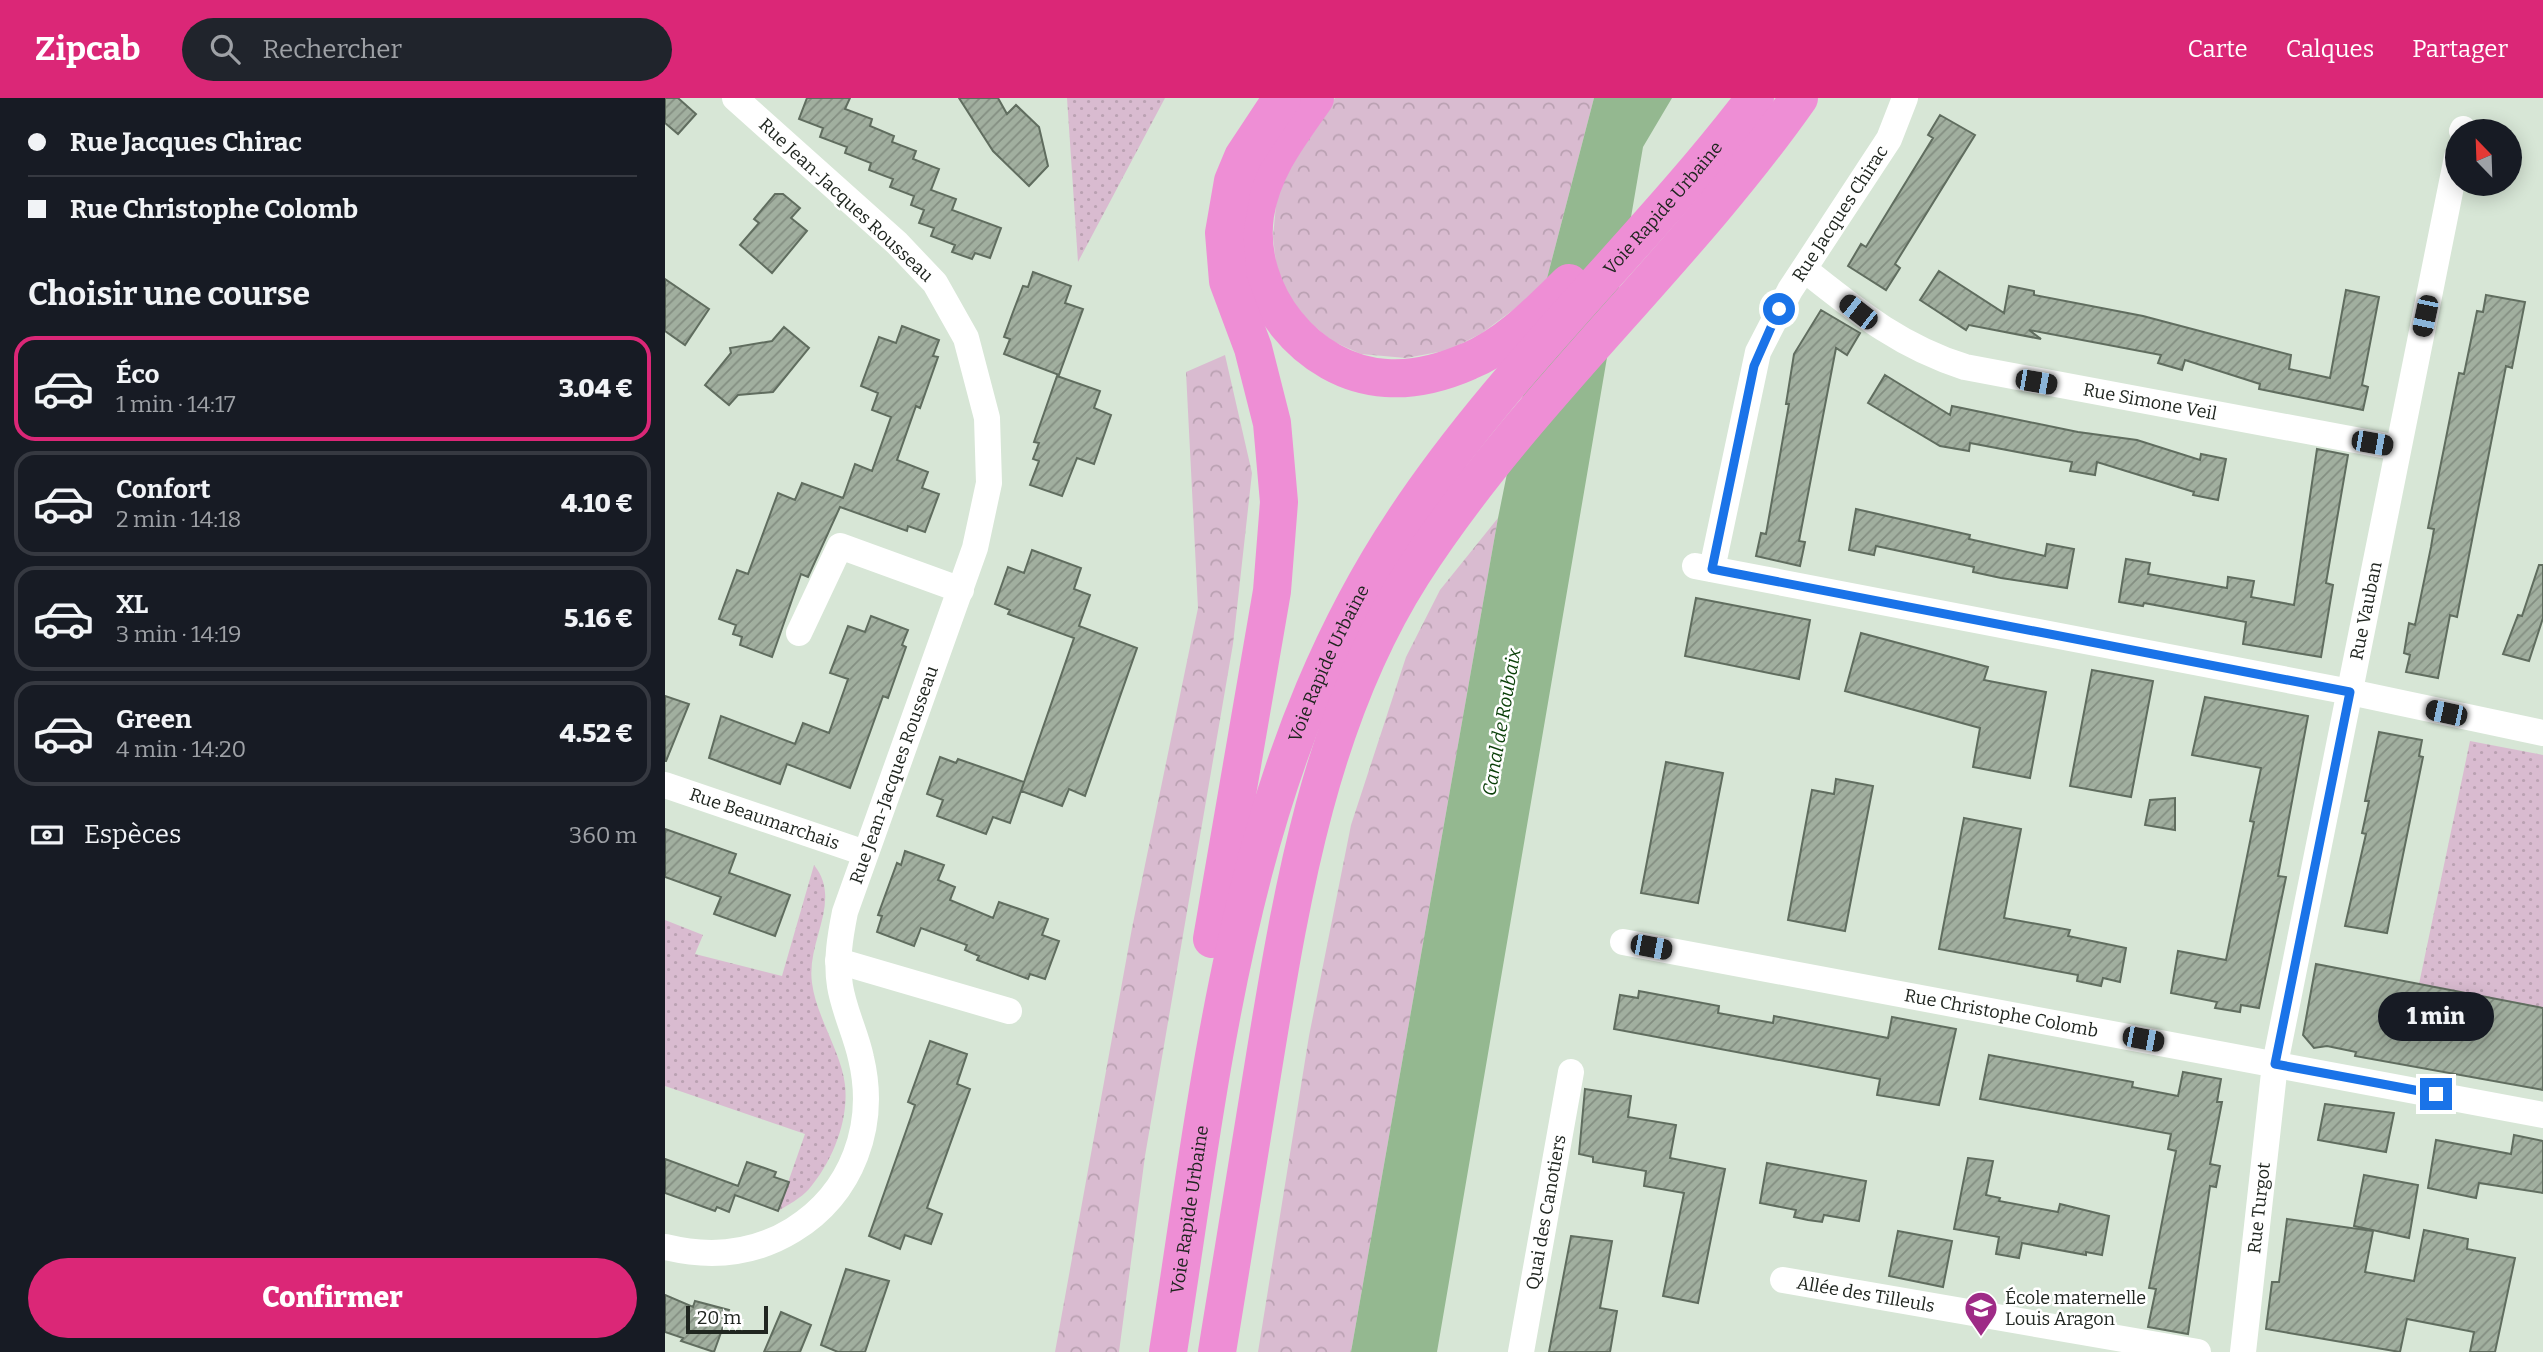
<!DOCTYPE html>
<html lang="fr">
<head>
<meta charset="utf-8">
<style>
	:root { --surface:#171b24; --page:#20242c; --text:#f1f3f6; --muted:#9ea1a6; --line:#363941; --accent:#db2777 }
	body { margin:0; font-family:Bitter,serif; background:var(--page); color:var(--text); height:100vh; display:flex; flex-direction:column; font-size:26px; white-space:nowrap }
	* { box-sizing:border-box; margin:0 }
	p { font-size:23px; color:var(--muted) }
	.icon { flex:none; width:38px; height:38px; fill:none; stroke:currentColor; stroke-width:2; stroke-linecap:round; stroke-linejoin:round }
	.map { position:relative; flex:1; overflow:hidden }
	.details { display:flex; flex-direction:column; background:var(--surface); width:665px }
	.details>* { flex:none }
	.banner { display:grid; align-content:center; height:154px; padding:0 28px; background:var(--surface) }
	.needle { width:46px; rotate:337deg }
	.fabs { position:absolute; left:1780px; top:21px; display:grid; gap:14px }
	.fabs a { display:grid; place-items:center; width:77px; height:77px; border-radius:50%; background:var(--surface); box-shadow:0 4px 18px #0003; font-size:35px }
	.scale { position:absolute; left:21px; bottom:18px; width:82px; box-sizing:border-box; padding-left:7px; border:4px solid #202620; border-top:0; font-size:19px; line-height:24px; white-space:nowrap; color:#202620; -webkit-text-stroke:5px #fff; paint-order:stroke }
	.end { position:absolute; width:32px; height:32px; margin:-16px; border:9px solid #1a73e8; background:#fff; box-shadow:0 0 0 4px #fff }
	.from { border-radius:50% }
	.bubble { position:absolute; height:49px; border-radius:24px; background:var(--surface); box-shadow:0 4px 18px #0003; font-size:23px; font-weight:800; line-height:49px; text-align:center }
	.car { position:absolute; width:21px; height:42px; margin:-21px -10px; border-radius:9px; box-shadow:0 0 5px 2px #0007; background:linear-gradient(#222 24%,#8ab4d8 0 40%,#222 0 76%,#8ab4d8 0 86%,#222 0) }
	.banner b { display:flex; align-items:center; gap:24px; height:66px; font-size:26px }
	.banner b+b { border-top:2px solid var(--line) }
	.banner i { width:18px; height:18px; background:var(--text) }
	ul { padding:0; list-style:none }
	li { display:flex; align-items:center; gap:21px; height:105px; margin:0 14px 10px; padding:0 14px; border:4px solid var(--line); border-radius:21px }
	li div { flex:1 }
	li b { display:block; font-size:26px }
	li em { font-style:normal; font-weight:800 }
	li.active { border-color:var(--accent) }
	li>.icon { width:63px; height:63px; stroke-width:1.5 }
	h2 { padding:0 28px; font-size:32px; line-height:84px }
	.pay { display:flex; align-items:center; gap:18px; height:77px; padding:0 28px; font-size:26px }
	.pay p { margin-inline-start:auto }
	.button { display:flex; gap:14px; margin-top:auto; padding:14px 28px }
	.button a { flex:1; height:80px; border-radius:42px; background:var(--accent); color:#fff; font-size:28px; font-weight:800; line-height:80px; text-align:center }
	header { display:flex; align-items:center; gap:42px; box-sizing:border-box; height:98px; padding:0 35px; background:var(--accent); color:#fff }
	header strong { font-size:33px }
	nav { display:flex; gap:38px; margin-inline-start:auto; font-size:24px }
	.search { width:490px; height:63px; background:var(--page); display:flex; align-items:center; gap:18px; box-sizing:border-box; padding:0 24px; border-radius:38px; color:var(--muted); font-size:26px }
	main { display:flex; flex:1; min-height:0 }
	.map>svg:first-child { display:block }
	.green { fill:url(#green-dots) }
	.forest { fill:url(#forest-crowns) }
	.water { fill:#94b890 }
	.building { fill:url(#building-hatch); stroke:#606d5f; stroke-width:2 }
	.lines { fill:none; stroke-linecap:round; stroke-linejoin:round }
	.street { stroke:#fff; stroke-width:26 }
	.highway { stroke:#ee8ed5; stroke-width:38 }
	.route { stroke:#1a73e8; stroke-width:9 }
	.labels { text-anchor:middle; stroke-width:5; stroke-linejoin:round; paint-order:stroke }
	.street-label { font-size:18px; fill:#202620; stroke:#fff }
	.poi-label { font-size:18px; fill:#202620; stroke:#fff; text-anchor:start }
	.water-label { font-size:19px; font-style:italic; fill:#0a3f08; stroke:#fff }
</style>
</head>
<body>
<header>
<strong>Zipcab</strong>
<div class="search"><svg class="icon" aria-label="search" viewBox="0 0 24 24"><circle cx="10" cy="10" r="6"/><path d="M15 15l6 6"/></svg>Rechercher</div>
<nav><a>Carte</a><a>Calques</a><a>Partager</a></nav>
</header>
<main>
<section class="details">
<div class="banner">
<b><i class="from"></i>Rue Jacques Chirac</b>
<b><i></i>Rue Christophe Colomb</b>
</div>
<h2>Choisir une course</h2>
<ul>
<li class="active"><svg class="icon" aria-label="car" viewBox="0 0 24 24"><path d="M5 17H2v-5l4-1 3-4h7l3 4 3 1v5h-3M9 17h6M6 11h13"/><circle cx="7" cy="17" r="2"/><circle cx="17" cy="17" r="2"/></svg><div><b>Éco</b><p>1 min · 14:17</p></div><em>3.04 €</em></li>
<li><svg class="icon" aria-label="car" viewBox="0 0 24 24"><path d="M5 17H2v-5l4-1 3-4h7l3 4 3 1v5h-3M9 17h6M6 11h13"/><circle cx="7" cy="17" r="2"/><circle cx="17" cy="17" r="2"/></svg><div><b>Confort</b><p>2 min · 14:18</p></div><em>4.10 €</em></li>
<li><svg class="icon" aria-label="car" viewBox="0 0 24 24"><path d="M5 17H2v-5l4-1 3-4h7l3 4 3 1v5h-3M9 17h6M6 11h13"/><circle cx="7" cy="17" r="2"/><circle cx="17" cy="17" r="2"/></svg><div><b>XL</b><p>3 min · 14:19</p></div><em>5.16 €</em></li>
<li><svg class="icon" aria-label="car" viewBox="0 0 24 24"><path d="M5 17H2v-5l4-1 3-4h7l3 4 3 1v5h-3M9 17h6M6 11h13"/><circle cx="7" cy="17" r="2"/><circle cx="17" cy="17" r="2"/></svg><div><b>Green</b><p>4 min · 14:20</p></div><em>4.52 €</em></li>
</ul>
<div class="pay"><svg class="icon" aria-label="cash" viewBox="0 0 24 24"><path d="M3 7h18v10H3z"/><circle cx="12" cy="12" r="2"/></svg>Espèces<p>360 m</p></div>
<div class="button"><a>Confirmer</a></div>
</section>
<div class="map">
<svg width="1878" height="1254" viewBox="0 0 1878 1254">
	<defs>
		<pattern id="green-dots" width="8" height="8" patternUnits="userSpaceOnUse" patternTransform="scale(1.75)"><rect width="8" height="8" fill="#d9bbd0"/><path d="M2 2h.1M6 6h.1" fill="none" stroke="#baa1b2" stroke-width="1.8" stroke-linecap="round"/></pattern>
		<pattern id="forest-crowns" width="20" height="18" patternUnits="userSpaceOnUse" patternTransform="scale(1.75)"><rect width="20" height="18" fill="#d9bbd0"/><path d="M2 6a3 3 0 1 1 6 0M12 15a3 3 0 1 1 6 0" fill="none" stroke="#baa1b2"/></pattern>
		<pattern id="building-hatch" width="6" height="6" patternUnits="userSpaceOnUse" patternTransform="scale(1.75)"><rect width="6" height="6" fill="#a1af9f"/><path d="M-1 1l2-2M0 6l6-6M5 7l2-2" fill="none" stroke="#838e81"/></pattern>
	</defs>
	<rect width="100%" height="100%" fill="#d7e6d6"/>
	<!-- green -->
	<path class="green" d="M 402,0 L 500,0 L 413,164 Z
		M 1805,643 L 1878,657 L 1878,910 L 1754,886 Z
		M 149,767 C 178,803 141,843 147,885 C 151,918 177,956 180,987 C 184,1023 167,1064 144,1091 C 136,1100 123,1107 113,1113 L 140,1036 L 0,988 L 0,822 L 38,837 L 30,856 L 117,878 Z"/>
	<!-- forest -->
	<path class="forest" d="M 670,0 L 929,0 L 880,188 L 817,235 L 784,252 L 741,260 L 696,256 L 667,243 L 642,222 L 624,198 L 612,173 L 608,139 L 612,97 L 630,58 Z
		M 560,257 L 587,375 L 568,546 L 480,1058 L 454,1254 L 390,1254 L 467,830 L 533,510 L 521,274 Z
		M 833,420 L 686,1254 L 593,1254 L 644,938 L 686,727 L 741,559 L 775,492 Z"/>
	<!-- water -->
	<path class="water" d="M 929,0 L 1007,0 L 978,49 L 772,1254 L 686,1254 L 833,420 L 880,188 Z"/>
	<!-- building -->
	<path class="building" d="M 0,0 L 13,0 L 31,16 L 13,36 L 0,25 Z
		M 142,0 L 185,0 L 180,11 L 207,21 L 205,28 L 229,38 L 227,44 L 251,53 L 248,61 L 274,71 L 266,92 L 291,101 L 287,112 L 336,130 L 325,160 L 310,155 L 307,161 L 287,154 L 290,147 L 266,138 L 269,130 L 254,125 L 259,112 L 246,107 L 249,98 L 225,89 L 228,81 L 204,72 L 206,65 L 180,55 L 182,49 L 155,39 L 158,30 L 134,21 Z
		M 294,0 L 333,0 L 342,16 L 351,7 L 374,29 L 383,68 L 364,88 L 328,53 Z
		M 1275,17 L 1310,37 L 1230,166 L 1235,170 L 1221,192 L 1183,168 L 1196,146 L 1201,149 L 1268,40 L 1263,37 Z
		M 110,96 L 118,96 L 135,110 L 126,120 L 142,133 L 107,175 L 75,147 L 94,125 L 89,121 Z
		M 1274,173 L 1339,215 L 1344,188 L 1369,193 L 1369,197 L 1478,218 L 1626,257 L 1624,271 L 1665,280 L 1681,192 L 1714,199 L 1697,287 L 1703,289 L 1698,312 L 1594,291 L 1595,286 L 1520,262 L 1517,272 L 1493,265 L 1496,257 L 1364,232 L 1376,241 L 1304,227 L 1301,232 L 1255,202 Z
		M 368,174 L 406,188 L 400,205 L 418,211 L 394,277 L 339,256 L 345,241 L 339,239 L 348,214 L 358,188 L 363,189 Z
		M 0,181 L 44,211 L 20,247 L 0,233 Z
		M 1821,197 L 1860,204 L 1847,270 L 1841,268 L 1792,519 L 1785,517 L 1773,580 L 1741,574 L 1745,557 L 1739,555 L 1744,525 L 1750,527 L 1766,449 L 1769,431 L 1763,430 L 1794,275 L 1799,276 L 1812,213 L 1818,214 Z
		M 1156,212 L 1195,235 L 1182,257 L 1171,250 L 1134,443 L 1140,444 L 1135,468 L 1091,458 L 1096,435 L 1101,436 L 1124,306 L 1121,306 L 1129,256 Z
		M 237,228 L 274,242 L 268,258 L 273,259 L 255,310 L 251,308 L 232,362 L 263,374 L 257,390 L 274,396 L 260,434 L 243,428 L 242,433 L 175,409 L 143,479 L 136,476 L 107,559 L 75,547 L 77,539 L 68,536 L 71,527 L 54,521 L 72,472 L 83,476 L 113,395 L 130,402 L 137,385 L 178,400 L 190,366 L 207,373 L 226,319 L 207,312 L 213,295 L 196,288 L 214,239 L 231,245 Z
		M 119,229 L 144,250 L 108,294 L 73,297 L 64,307 L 40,287 L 66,255 L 65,250 L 107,243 Z
		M 1220,277 L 1285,317 L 1287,308 L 1413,334 L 1472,342 L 1535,362 L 1536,356 L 1561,361 L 1553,402 L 1528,397 L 1529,394 L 1432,364 L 1430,377 L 1405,373 L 1407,364 L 1368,357 L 1305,345 L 1304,353 L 1275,348 L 1203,305 Z
		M 392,278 L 435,293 L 429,310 L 446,317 L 429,366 L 412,360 L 397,398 L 365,387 L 374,363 L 368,361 L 374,345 L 369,344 Z
		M 1652,351 L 1683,357 L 1661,485 L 1668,487 L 1656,559 L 1578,546 L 1581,524 L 1479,505 L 1478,508 L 1454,504 L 1461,461 L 1485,465 L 1483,476 L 1562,490 L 1563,479 L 1589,483 L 1586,499 L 1629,507 Z
		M 1191,411 L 1305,437 L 1304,441 L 1380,458 L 1382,446 L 1409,451 L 1402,490 L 1336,480 L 1308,474 L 1309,469 L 1211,448 L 1209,457 L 1184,452 Z
		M 367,452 L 416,470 L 409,491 L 425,497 L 414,528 L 472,550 L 420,698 L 404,691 L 397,708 L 356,693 L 409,540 L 343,516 L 345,512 L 330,506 L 343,469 L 359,475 Z
		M 1874,467 L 1878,467 L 1878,520 L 1864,563 L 1838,556 L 1853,517 L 1857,518 Z
		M 1031,500 L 1145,522 L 1134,581 L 1020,558 Z
		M 206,518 L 243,532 L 237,547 L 241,549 L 223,600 L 218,598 L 185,690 L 122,666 L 115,686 L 44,660 L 56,618 L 130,646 L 138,625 L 164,635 L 183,581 L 165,575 L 183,528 L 200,534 Z
		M 1196,535 L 1323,569 L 1319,582 L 1381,594 L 1365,680 L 1308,669 L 1315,630 L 1180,593 Z
		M 1427,572 L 1488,583 L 1466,699 L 1405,688 Z
		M 0,598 L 24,606 L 1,663 L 0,663 Z
		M 1540,599 L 1643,618 L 1613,778 L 1621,779 L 1594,910 L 1576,907 L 1575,914 L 1550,910 L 1552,904 L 1506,895 L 1513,853 L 1561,862 L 1589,724 L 1585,723 L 1596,670 L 1527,657 Z
		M 1714,634 L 1757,642 L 1754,658 L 1758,659 L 1722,835 L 1680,828 L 1701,736 L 1697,735 L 1704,703 L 1700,703 Z
		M 275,659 L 291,665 L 293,661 L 359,684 L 345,725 L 328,719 L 321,736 L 272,718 L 278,702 L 262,696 Z
		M 1001,664 L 1058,675 L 1033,805 L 976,795 Z
		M 1171,681 L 1208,688 L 1180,833 L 1123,822 L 1147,692 L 1169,696 Z
		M 1510,700 L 1510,732 L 1480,727 L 1485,702 Z
		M 1299,720 L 1356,731 L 1339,820 L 1405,832 L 1403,838 L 1461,850 L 1455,884 L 1438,880 L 1436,888 L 1412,883 L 1413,877 L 1274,851 Z
		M 0,731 L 71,756 L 64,775 L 125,797 L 110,838 L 49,816 L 56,799 L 0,779 Z
		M 240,753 L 279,767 L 273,782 L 290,789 L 285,802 L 328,820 L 334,804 L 383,821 L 377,837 L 394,843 L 380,881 L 365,876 L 363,881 L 312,862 L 314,858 L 300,852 L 302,847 L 256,830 L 249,848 L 212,834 L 217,818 L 213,817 L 232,765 L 236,767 Z
		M 1651,866 L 1878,910 L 1878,992 L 1690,958 L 1691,954 L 1662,948 L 1649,950 L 1638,937 Z
		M 974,893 L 1054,908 L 1053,915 L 1108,925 L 1109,918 L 1223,940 L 1227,919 L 1291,931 L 1274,1007 L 1212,997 L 1215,981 L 949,931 L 955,897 L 973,900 Z
		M 265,943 L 302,956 L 292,986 L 305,991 L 262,1110 L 277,1116 L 266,1146 L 240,1137 L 235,1151 L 204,1138 L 246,1019 L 250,1007 L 243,1004 Z
		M 1324,957 L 1468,984 L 1467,989 L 1513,998 L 1518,974 L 1556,981 L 1552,1004 L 1557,1004 L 1545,1066 L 1555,1068 L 1551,1089 L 1545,1088 L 1523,1236 L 1483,1229 L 1491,1191 L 1484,1190 L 1511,1053 L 1503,1051 L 1506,1036 L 1315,1001 Z
		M 920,991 L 966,998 L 963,1019 L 1011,1027 L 1005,1060 L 1060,1071 L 1033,1205 L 998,1198 L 1019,1095 L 979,1088 L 981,1073 L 928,1064 L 928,1059 L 914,1056 Z
		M 1660,1006 L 1729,1015 L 1721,1054 L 1653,1042 Z
		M 1849,1037 L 1878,1043 L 1878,1095 L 1814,1085 L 1811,1100 L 1763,1090 L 1771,1042 L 1846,1056 Z
		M 1303,1060 L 1328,1063 L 1321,1097 L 1335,1100 L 1334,1103 L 1393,1114 L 1395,1106 L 1444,1118 L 1437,1157 L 1421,1154 L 1421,1157 L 1357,1145 L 1354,1160 L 1331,1156 L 1334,1139 L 1289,1131 Z
		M 0,1061 L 73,1088 L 82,1064 L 111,1074 L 109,1079 L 124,1084 L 113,1113 L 70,1097 L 64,1114 L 52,1109 L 50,1113 L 0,1095 Z
		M 1102,1065 L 1201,1083 L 1194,1123 L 1159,1117 L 1157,1124 L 1143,1122 L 1129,1119 L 1131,1112 L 1095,1105 Z
		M 1699,1077 L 1753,1087 L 1744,1140 L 1689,1128 Z
		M 1622,1121 L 1708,1133 L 1700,1174 L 1749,1183 L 1759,1132 L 1803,1141 L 1802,1151 L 1850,1160 L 1830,1254 L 1805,1254 L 1809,1234 L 1742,1221 L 1735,1254 L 1601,1231 L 1607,1184 L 1614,1184 Z
		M 1233,1133 L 1287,1143 L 1278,1189 L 1224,1178 Z
		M 906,1138 L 947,1143 L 935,1210 L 952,1213 L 945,1254 L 884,1254 Z
		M 181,1171 L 224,1183 L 200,1254 L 173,1254 L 156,1247 Z
		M 0,1197 L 28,1209 L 30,1203 L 64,1212 L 49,1254 L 16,1243 L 18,1240 L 0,1234 Z
		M 116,1214 L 146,1227 L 135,1254 L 99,1254 Z"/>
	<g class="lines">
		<!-- street -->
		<g class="street">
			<path d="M 1797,33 L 1798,31"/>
			<path id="s1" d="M 1139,171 C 1192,213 1234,248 1300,269 L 1733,350"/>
			<path d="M 1030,468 L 1685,594 L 1878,635"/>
			<path id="s2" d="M 1047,471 L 1093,254 L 1125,192 L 1224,41 L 1240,0"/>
			<path d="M 134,535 L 175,448 L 296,492"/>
			<path id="s3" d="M 0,687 L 200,755"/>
			<path id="s4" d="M 958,844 L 1878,1017"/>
			<path d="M 173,863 L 344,913"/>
			<path id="s5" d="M 0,1149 C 45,1160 89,1156 128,1132 C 188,1095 212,1027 196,960 C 191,936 179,913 175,888 C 171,863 175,839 180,814 L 310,450 L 324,385 L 322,320 L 301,240 L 270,185 L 232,145 L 70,0"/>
			<path id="s6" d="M 1118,1182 L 1533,1254"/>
			<path id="s7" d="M 856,1254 L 906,974"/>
			<path id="s8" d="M 1578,1254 L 1610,966 L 1792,59"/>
		</g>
		<!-- highway -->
		<g class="highway">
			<path d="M 650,0 C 624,37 597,71 590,117 C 579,195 642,275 721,280 C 749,282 779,274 804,263 C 843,247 874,214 904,185"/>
			<path d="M 547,841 L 607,493 L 614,404 L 607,325 L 588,250 L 563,183 L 559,135 L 568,83 L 578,59 L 617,0"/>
			<path id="s9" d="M 503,1254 C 548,968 574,671 739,423 C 840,270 979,146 1090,0"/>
			<path d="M 552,1254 C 568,1155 584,1057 600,958 C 627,793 656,619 747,476 C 858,303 1016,168 1134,0"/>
		</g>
	</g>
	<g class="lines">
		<!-- route -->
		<path class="route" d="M 1114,211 L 1089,268 L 1047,471 L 1685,594 L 1610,966 L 1771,996"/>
	</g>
	<!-- icons -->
	<defs>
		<symbol id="school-pin" viewBox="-11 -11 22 30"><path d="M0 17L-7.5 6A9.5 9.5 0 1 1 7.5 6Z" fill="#9e2b86" stroke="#fff"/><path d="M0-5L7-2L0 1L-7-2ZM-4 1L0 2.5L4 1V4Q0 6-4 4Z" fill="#fff"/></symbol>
	</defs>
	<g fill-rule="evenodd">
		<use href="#school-pin" x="1297" y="1191" width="38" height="52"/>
	</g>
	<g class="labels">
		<!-- street labels -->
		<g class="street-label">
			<text transform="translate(181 102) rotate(43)" y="6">Rue Jean-Jacques Rousseau</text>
			<text dy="6" stroke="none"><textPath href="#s9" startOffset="1278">Voie Rapide Urbaine</textPath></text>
			<text dy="6" stroke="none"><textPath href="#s2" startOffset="383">Rue Jacques Chirac</textPath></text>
			<text dy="6" stroke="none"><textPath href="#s1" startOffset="378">Rue Simone Veil</textPath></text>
			<text dy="6" stroke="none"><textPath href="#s8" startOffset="752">Rue Vauban</textPath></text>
			<text dy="6" stroke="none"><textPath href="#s9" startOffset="710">Voie Rapide Urbaine</textPath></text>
			<text dy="6" stroke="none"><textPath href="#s5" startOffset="626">Rue Jean-Jacques Rousseau</textPath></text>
			<text dy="6" stroke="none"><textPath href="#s3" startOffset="105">Rue Beaumarchais</textPath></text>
			<text dy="6" stroke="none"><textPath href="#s4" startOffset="385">Rue Christophe Colomb</textPath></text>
			<text dy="6" stroke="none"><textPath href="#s8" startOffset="145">Rue Turgot</textPath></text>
			<text dy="6" stroke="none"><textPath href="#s9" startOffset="144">Voie Rapide Urbaine</textPath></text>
			<text dy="6" stroke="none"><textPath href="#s7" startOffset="142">Quai des Canotiers</textPath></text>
			<text dy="6" stroke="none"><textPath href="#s6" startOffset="84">Allée des Tilleuls</textPath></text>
		</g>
		<!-- poi labels -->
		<g class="poi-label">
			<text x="1340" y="1206">École maternelle<tspan x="1340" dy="21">Louis Aragon</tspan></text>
		</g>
		<!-- water labels -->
		<g class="water-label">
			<text transform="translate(836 624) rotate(-80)" y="7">Canal de Roubaix</text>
		</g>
	</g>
</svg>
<div class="fabs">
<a><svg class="needle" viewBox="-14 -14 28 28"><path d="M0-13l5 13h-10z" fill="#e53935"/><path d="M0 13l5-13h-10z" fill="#9ea1a6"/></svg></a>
</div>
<div class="scale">20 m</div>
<i class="end from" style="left:1114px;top:211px"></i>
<i class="end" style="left:1771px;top:996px"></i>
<div class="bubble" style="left:1713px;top:894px;width:116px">1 min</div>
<i class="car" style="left:1193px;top:214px;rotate:308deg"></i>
<i class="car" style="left:1760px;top:218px;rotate:192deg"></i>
<i class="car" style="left:1371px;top:284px;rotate:100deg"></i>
<i class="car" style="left:1707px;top:345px;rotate:100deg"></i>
<i class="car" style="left:1781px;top:615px;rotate:282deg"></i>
<i class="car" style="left:986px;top:849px;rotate:101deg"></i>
<i class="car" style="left:1478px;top:941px;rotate:101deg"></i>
</div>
</main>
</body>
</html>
